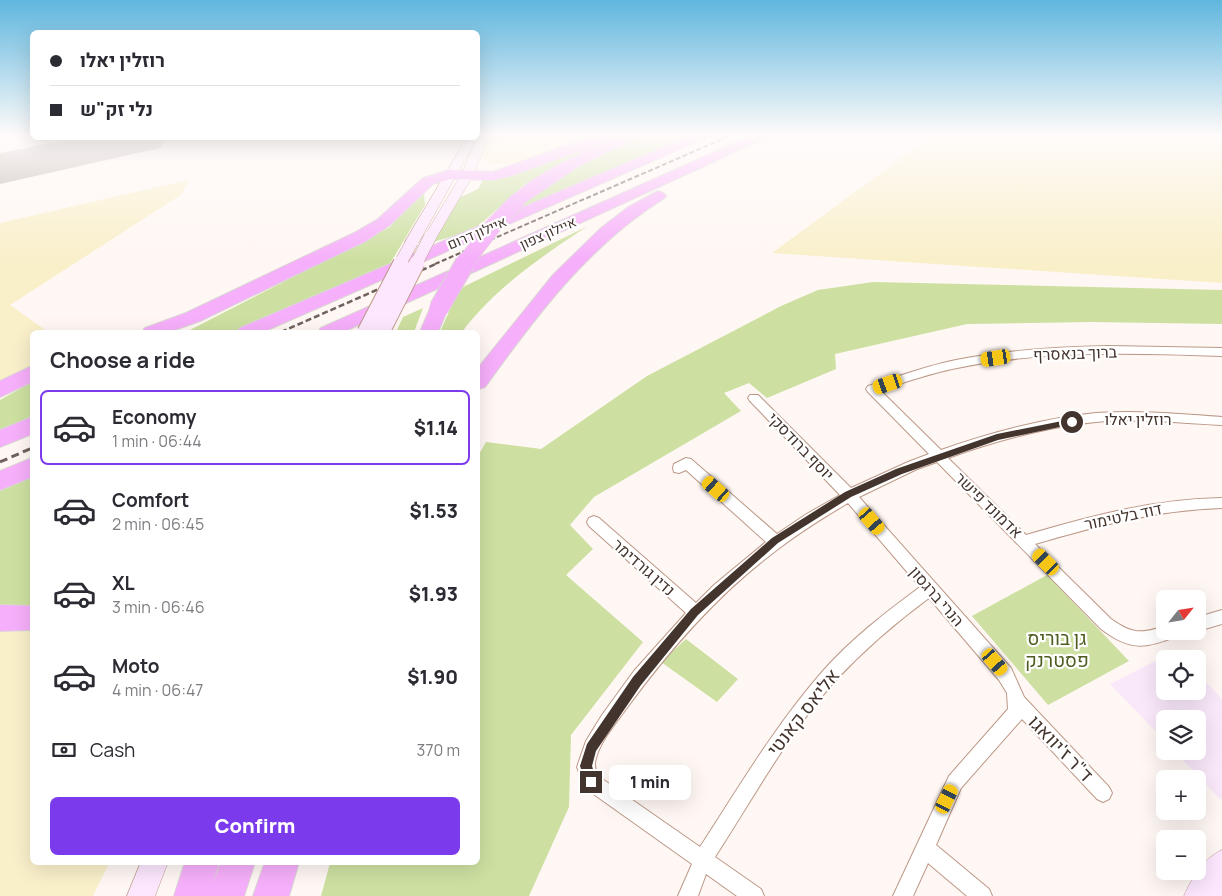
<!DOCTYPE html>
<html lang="en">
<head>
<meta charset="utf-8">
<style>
	:root { --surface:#fff; --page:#f2f2f3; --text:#2b2b33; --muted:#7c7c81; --line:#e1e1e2; --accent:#7c3aed }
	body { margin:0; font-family:Manrope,Heebo,sans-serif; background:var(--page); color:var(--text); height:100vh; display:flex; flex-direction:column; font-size:19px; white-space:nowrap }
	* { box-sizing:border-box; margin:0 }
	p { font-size:16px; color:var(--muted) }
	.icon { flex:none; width:28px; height:28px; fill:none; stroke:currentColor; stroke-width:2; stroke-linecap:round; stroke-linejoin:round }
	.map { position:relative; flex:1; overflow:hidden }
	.details { position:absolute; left:30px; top:330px; width:450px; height:535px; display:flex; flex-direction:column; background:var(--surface); border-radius:8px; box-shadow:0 5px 20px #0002 }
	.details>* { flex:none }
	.banner { position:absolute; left:30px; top:30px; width:450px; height:110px; border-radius:8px; box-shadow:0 5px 20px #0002; display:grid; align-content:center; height:110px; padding:0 20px; background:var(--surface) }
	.needle { width:32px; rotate:60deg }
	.controls { position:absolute; left:1156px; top:590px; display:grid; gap:10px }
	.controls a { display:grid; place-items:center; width:50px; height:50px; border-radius:8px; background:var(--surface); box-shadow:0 5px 20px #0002; font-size:25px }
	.end { position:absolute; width:22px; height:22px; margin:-11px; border:6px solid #44342e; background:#fff; box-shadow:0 0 0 2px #fff }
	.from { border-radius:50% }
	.bubble { position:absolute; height:35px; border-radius:8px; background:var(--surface); box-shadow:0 5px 20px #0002; font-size:16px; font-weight:800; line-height:35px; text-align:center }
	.car { position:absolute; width:15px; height:30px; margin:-15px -8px; border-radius:6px; box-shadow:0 0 4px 1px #0007; background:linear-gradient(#f5c518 24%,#345 0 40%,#f5c518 0 76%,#345 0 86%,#f5c518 0) }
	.banner b { display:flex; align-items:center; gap:18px; height:48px; font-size:19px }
	.banner b+b { border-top:1px solid var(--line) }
	.banner i { width:12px; height:12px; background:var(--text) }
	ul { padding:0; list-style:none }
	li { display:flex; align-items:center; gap:15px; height:75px; margin:0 10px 8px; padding:0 10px; border:2px solid transparent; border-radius:8px }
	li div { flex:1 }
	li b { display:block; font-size:19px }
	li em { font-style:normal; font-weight:800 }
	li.active { border-color:var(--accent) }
	li>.icon { width:45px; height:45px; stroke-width:1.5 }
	h2 { padding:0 20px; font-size:22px; line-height:60px }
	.pay { display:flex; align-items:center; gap:12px; height:55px; padding:0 20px; font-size:19px }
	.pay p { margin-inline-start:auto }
	.action { display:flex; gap:10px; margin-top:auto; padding:10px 20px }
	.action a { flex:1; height:58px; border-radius:8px; background:var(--accent); color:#fff; font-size:20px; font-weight:800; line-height:58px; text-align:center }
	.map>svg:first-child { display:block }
	.education { fill:#f9e8fa }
	.green { fill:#cde0a1 }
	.sand { fill:#f9efc9 }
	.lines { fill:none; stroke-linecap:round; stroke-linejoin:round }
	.taxiway { fill:#b7aca7; fill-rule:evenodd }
	.runway { fill:#b7aca7; fill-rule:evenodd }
	.street-casing { stroke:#bc9887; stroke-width:2 }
	.secondary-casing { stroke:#bc9887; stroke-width:1 }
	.highway-casing { stroke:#dad6d5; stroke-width:2 }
	.street { fill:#fff; fill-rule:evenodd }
	.secondary { fill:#fce7fe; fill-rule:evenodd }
	.highway { fill:#f6affa; fill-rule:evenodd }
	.rail-far2 { stroke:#6f615b; stroke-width:2; stroke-dasharray:5 2.5; stroke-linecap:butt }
	.rail-far1 { stroke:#6f615b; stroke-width:2.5; stroke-dasharray:6 3; stroke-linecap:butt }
	.rail { stroke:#6f615b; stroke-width:3; stroke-dasharray:8 4.5; stroke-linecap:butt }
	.secondary-bridge-far1-casing { stroke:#bc9887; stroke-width:13; stroke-linecap:butt }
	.secondary-bridge-casing { stroke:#bc9887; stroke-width:17; stroke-linecap:butt }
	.highway-bridge-far1-casing { stroke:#dad6d5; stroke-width:17; stroke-linecap:butt }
	.highway-bridge-casing { stroke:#dad6d5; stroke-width:21; stroke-linecap:butt }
	.secondary-bridge-far1 { stroke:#fce7fe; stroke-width:12 }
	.secondary-bridge { stroke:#fce7fe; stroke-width:15 }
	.highway-bridge-far1 { stroke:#f6affa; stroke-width:16 }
	.highway-bridge { stroke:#f6affa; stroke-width:19 }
	.route { fill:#44342e }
	.labels { text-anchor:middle; stroke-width:4.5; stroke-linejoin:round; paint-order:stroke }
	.far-street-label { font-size:14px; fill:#44342e; stroke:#fff }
	.street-label { font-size:16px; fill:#44342e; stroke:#fff }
	.near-park-label { font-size:19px; fill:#4e5e22; stroke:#fff }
	.near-street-label { font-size:19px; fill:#44342e; stroke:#fff }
</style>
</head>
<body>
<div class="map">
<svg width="1222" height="896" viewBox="0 0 1222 896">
	<rect width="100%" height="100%" fill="#fff7f3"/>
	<!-- education -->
	<path class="education" d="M 1175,651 L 1183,659 L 1165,659 L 1165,691 L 1198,691 L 1198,674 L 1222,699 L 1222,801 L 1174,751 L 1198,751 L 1198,719 L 1165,719 L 1165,741 L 1110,684 Z"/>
	<!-- green -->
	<path class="green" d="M 646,134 L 696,134 L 520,208 L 550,181 L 617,146 Z
		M 592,144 L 598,145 L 525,184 L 474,230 L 433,242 L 459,198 L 478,189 L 484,179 Z
		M 421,191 L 424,194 L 425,205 L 388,267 L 236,332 L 186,332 L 390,227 Z
		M 588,226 C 542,256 495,288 462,332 L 440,332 L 459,289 Z
		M 873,282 L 1222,290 L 1222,324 L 1091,322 L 967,324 L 835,354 L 836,369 L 767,398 L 749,383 L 724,393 L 741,411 L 594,497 L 570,525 L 593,549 L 566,575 L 643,642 L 571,735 L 569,807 L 529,896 L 321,896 L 330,863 L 478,862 L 478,456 L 486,442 L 541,449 L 647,376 L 781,306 L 818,290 Z
		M 423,308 L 414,332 L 396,332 L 403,317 Z
		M 32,382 L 32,420 L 0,434 L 0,400 Z
		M 32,476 L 32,608 L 0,608 L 0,491 Z
		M 1047,575 L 1129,661 L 1048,705 L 972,616 Z
		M 686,639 L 738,679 L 717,702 L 661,662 Z"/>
	<!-- sand -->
	<path class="sand" d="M 489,134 L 595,134 C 569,144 502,179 479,156 Z
		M 934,134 L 1222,134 L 1222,283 L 772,253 Z
		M 188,180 L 182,194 L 10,305 L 48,332 L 32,332 L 32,365 L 0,383 L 0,223 Z
		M 32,631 L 32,862 L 109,863 L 93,896 L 0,896 L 0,632 Z"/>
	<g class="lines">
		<!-- taxiway -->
		<path class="taxiway" d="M 76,138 L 109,138 L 107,142 L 100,144 L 0,165 L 0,153 Z"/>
		<!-- runway -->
		<path class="runway" d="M 79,138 L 166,138 L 160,148 L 0,184 L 0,154 Z"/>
		<defs>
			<path id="street" d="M 1108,346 L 1222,348 L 1222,356 C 1134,353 1044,350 957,368 C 931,373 906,382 880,390 L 941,450 C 990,433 1044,418 1096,413 C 1138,410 1181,414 1222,417 L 1222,425 C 1181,423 1138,418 1096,422 C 1047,427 995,441 948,458 L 1026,535 C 1091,516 1154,499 1222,498 L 1222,508 C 1157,510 1097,526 1035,544 L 1111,619 C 1132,634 1141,634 1165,626 L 1165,631 L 1180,631 L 1177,636 C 1145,649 1130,651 1101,629 L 937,462 L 917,469 L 859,497 L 1011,668 L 1024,697 L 1109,787 L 1112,793 L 1109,799 L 1103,802 L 1097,799 L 1022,719 L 961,788 L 936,845 L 989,889 L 992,896 L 967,896 L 928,863 L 913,896 L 893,896 L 949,776 L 1008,709 L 1007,693 L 999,680 L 929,598 C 895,623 864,650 835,681 C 788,734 753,798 715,857 L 761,889 L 764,896 L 737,896 L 706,874 L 698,896 L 678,896 L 692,864 L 585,788 L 577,767 L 586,741 L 602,715 L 634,671 L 686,613 L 589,526 L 587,522 L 589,518 L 594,516 L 599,518 L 696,603 L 714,585 L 766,542 L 686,470 L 679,473 L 674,472 L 673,468 L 674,464 L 686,458 L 691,459 L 777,534 L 805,515 L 840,495 L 750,401 L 748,398 L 750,395 L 758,395 L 851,488 L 908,462 L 929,454 L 868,392 L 866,389 L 868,386 C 897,377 926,366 956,360 C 1006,350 1057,347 1108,346 ZM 848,503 L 920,587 C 885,613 851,639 822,672 C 775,726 739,787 700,847 L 598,776 C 595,770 594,764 596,758 C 601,740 616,723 626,709 C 667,653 713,599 769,556 C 794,536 821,519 848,503 Z
				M 1222,610 L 1222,624 L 1198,631 L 1198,617 Z"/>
			<path id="secondary" d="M 479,134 L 490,134 L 473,175 L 435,240 L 425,240 L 424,237 L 461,175 Z
				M 467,138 L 477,138 L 419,242 L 412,246 L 407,245 L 405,242 Z
				M 1222,850 L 1222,896 L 1184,896 C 1191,879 1205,857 1222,850 Z
				M 141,862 L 168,862 L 155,896 L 127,896 Z"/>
			<path id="highway" d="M 598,134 L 619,134 L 617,136 L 643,134 L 579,166 L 523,204 L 517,206 L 509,201 C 523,180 586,150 610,140 L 510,176 L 493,180 L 450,179 L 433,184 L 390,225 L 366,241 L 200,321 L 169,332 L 142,332 L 145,328 L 186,313 L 354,233 L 378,219 L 423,178 L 449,170 L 493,172 Z
				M 694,134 L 714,134 L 263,332 L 237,332 L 240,328 Z
				M 755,134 L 774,134 L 343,332 L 318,332 L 321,328 Z
				M 658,191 L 663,193 L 666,196 L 663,199 C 588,246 536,316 485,387 L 478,389 L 478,368 L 553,275 L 601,228 L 627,208 Z
				M 439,302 L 446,304 L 448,308 L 438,332 L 420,332 L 432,304 Z
				M 32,366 L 32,382 L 0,397 L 0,381 Z
				M 32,417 L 32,434 L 0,447 L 0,430 Z
				M 32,458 L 32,477 L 0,490 L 0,471 Z
				M 0,605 L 32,606 L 32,630 L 0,631 Z
				M 185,862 L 219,862 L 213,884 L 221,862 L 255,862 L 244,896 L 174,896 Z
				M 265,862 L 299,862 L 289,896 L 253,896 Z"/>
		</defs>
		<!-- street casing -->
		<use href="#street" class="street-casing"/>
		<!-- secondary casing -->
		<use href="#secondary" class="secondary-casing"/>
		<!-- highway casing -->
		<use href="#highway" class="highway-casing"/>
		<!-- street -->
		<use href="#street" class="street"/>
		<!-- secondary -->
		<use href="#secondary" class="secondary"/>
		<!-- highway -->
		<use href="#highway" class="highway"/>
		<!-- rail-far2 -->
		<path class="rail-far2" d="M 435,264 L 734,134"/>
		<!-- rail-far1 -->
		<path class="rail-far1" d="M 281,332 L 438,263"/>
		<!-- rail -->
		<path class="rail" d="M 0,462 L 32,448"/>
		<defs>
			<path id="secondary-bridge-far1" d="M 400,264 L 412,242
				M 416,264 L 430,237"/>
			<path id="secondary-bridge" d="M 365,332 L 401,263
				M 382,332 L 417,263"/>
			<path id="highway-bridge-far1" d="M 464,264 L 494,225 L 517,201"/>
			<path id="highway-bridge" d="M 439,308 L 465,263"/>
		</defs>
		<!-- secondary-bridge-far1 casing -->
		<use href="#secondary-bridge-far1" class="secondary-bridge-far1-casing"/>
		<!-- secondary-bridge casing -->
		<use href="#secondary-bridge" class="secondary-bridge-casing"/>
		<!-- highway-bridge-far1 casing -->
		<use href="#highway-bridge-far1" class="highway-bridge-far1-casing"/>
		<!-- highway-bridge casing -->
		<use href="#highway-bridge" class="highway-bridge-casing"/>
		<!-- secondary-bridge-far1 -->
		<use href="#secondary-bridge-far1" class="secondary-bridge-far1"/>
		<!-- secondary-bridge -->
		<use href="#secondary-bridge" class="secondary-bridge"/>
		<!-- highway-bridge-far1 -->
		<use href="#highway-bridge-far1" class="highway-bridge-far1"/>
		<!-- highway-bridge -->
		<use href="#highway-bridge" class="highway-bridge"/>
	</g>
	<!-- sky -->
	<linearGradient id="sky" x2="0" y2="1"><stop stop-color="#5fb6de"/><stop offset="0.52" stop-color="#fffbfa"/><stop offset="1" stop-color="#fffbfa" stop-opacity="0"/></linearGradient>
	<rect width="1222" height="260" fill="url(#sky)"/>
	<!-- route -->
	<path class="route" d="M 1072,419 L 1075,422 L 1074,424 L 998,440 L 902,474 L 851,497 L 778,543 L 698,615 L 641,685 L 596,751 L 592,766 L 597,782 L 591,788 L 587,786 L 580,766 L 587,744 L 633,677 L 691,609 L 772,538 L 845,492 L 896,469 L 997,434 Z"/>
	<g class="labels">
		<!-- far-street labels -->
		<g class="far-street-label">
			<text transform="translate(477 233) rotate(-23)" y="5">איילון דרום</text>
			<text transform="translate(548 233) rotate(-24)" y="5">איילון צפון</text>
		</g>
		<!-- street labels -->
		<g class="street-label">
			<text transform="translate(1075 353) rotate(-2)" y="6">ברוך בנאסרף</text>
			<text x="1138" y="425">רוזלין יאלו</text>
			<text transform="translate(801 446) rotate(46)" y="6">יוסף ברודסקי</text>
			<text transform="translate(989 505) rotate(44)" y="6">אדמונד פישר</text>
			<text transform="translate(1123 516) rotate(-12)" y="6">דוד בלטימור</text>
			<text transform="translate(644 567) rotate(41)" y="6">נדין גורדימר</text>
			<text transform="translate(937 596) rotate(49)" y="6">הנרי ברגסון</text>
		</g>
		<!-- near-park labels -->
		<g class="near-park-label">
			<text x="1057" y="645">גן בוריס<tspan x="1057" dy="22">פסטרנק</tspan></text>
		</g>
		<!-- near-street labels -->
		<g class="near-street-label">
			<text transform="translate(803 712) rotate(-52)" y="7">אליאס קאנטי</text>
			<text transform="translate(1061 748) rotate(46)" y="7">ד"ר ז'יוואגו</text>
		</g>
	</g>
</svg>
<div class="controls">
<a><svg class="needle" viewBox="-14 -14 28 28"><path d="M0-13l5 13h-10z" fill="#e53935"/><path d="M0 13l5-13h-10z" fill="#7c7c81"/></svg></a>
<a><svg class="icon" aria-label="locate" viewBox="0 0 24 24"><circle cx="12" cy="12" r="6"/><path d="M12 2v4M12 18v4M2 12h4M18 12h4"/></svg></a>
<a><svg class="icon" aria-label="layers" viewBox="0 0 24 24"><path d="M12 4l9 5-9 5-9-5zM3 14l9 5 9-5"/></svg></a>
<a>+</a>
<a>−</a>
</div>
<i class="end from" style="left:1072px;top:422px"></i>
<i class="end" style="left:591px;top:782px"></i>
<div class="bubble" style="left:609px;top:765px;width:82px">1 min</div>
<i class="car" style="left:996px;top:358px;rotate:261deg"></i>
<i class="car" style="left:888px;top:384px;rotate:251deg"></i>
<i class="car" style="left:716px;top:489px;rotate:311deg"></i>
<i class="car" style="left:872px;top:521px;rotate:139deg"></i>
<i class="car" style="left:1046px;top:562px;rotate:315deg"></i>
<i class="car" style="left:995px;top:662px;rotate:139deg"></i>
<i class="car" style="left:947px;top:799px;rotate:26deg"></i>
<div class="banner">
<b><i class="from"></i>רוזלין יאלו</b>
<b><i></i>נלי זק&quot;ש</b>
</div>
<section class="details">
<h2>Choose a ride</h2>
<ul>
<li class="active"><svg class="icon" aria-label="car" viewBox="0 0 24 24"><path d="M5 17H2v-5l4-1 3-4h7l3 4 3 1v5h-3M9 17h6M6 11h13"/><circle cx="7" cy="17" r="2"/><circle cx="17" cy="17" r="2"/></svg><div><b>Economy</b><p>1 min · 06:44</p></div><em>$1.14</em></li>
<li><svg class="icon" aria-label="car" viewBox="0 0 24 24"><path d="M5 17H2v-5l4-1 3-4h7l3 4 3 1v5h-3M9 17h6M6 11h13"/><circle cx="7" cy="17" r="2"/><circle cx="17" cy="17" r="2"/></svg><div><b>Comfort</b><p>2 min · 06:45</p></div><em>$1.53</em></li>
<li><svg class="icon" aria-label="car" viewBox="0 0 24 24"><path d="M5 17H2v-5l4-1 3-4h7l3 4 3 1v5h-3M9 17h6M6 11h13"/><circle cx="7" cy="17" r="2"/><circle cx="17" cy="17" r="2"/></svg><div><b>XL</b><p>3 min · 06:46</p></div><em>$1.93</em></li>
<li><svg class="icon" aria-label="car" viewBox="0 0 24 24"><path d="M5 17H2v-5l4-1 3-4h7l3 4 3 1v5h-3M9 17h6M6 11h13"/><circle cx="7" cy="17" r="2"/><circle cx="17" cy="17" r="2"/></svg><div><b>Moto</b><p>4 min · 06:47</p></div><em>$1.90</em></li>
</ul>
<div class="pay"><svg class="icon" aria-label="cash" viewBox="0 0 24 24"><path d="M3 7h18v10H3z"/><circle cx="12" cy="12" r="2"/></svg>Cash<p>370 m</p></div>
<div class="action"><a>Confirm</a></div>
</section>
</div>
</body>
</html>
